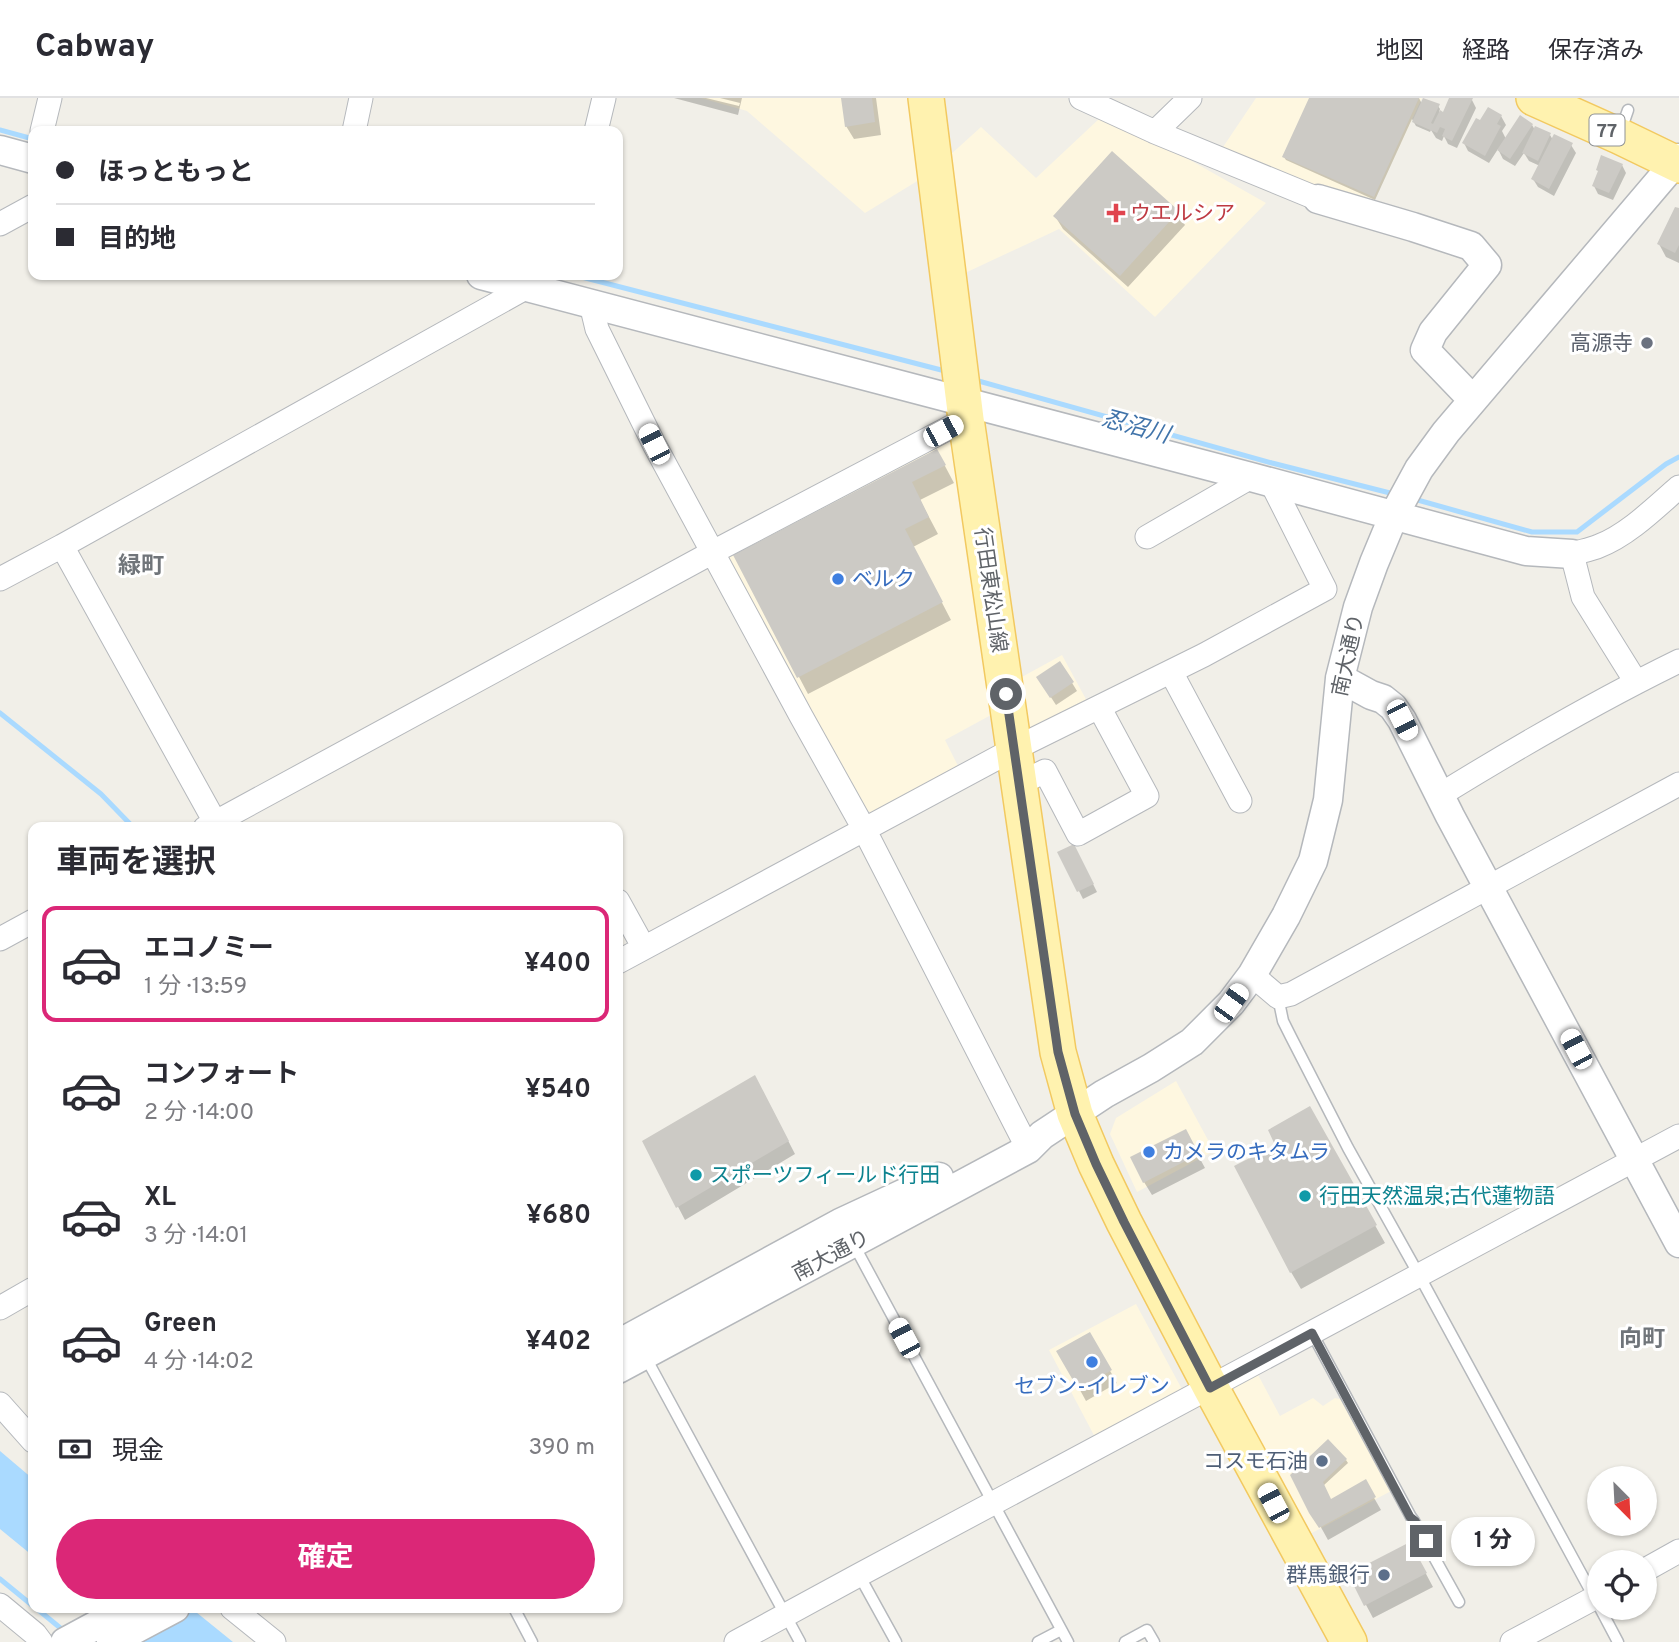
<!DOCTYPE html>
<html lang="ja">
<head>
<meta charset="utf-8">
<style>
	:root { --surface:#fff; --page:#f2f2f3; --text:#2b2b33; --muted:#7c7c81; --line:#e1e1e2; --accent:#db2777 }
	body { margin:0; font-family:Overpass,"Noto Sans JP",sans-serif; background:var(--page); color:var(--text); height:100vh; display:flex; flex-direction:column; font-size:26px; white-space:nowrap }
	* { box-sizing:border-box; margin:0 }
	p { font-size:23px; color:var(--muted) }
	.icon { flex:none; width:38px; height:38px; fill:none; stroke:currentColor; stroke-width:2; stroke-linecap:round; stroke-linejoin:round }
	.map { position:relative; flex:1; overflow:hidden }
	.sheet { position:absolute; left:28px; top:724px; width:595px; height:791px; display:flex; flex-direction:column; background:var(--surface); border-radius:14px; box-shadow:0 2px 5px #0004 }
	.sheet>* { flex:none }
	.guide { position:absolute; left:28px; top:28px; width:595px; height:154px; border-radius:14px; box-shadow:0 2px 5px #0004; display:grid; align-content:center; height:154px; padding:0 28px; background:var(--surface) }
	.needle { width:46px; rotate:156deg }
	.fabs { position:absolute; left:1587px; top:1368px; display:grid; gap:14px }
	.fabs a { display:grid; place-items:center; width:70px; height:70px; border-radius:50%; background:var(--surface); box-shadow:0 2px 5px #0004; font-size:35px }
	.end { position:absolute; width:32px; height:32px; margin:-16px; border:9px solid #5f6368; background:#fff; box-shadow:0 0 0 4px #fff }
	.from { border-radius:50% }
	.bubble { position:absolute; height:49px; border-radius:24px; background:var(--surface); box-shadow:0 2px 5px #0004; font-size:23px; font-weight:700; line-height:49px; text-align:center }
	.car { position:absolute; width:21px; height:42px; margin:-21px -10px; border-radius:9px; box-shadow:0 0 5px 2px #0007; background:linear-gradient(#fff 24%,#345 0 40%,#fff 0 76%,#345 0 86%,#fff 0) }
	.guide b { display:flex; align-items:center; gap:24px; height:66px; font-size:26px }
	.guide b+b { border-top:2px solid var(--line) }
	.guide i { width:18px; height:18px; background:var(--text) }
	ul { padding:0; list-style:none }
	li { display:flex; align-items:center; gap:21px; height:116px; margin:0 14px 10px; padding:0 14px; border:4px solid transparent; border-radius:14px }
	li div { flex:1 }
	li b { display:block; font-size:26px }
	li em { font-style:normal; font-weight:700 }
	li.current { border-color:var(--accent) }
	li>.icon { width:63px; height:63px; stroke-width:1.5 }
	h2 { padding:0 28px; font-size:32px; line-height:84px }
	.pay { display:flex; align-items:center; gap:18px; height:77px; padding:0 28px; font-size:26px }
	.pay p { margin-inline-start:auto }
	.primary-button { display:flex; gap:14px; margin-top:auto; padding:14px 28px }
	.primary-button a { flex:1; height:80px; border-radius:42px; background:var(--accent); color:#fff; font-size:28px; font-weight:700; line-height:80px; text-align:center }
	header { display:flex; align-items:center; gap:42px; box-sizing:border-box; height:98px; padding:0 35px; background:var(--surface); border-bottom:2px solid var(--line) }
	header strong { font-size:33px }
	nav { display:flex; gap:38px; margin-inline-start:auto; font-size:24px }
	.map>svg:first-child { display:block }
	.commercial { fill:#fef7e0 }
	.water { fill:#aadaff }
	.shadow { fill:#0003 }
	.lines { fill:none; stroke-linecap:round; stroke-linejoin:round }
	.stream { stroke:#aadaff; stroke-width:5 }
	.building { fill:#cccac5 }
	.service-casing { stroke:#b5b8bc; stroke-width:13 }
	.minor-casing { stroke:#b5b8bc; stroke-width:25 }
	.tertiary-casing { stroke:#b5b8bc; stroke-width:31 }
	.primary-casing { stroke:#f2c960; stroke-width:38 }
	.service { stroke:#fff; stroke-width:10 }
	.minor { stroke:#fff; stroke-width:23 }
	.tertiary { stroke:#fff; stroke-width:28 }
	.primary { stroke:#fff2af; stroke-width:35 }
	.route { stroke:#5f6368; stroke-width:9 }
	.health-dot { fill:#e0444e; stroke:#fff; stroke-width:2.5 }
	.worship-dot { fill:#6b7280; stroke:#fff; stroke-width:2.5 }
	.shop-dot { fill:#3f7fe0; stroke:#fff; stroke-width:2.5 }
	.culture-dot { fill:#0f9aa8; stroke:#fff; stroke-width:2.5 }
	.service-dot { fill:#5c6f8a; stroke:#fff; stroke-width:2.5 }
	.labels { text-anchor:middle; stroke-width:6; stroke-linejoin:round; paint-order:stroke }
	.shield { fill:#fff; stroke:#8f9295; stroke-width:2 }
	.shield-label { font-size:19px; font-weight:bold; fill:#5f6368 }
	.health-label { font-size:21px; fill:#be3a42; stroke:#fff; text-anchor:start }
	.worship-label { font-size:21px; fill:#5b616d; stroke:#fff; text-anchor:end }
	.shop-label { font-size:21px; fill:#366cbe; stroke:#fff; text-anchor:start }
	.street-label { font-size:21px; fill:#5f6368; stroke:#fff }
	.culture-label { font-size:21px; fill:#0d838f; stroke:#fff; text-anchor:start }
	.service-label { font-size:21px; fill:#4e5e75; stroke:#fff; text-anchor:end }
	.water-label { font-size:23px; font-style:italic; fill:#4174aa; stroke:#fff }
	.neighbourhood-label { font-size:23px; font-weight:bold; fill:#70757a; stroke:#fff }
</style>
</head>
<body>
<header>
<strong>Cabway</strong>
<nav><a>地図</a><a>経路</a><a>保存済み</a></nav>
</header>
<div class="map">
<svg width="1679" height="1544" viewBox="0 0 1679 1544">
	<rect width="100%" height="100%" fill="#f1efe8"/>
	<!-- commercial -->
	<path class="commercial" d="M 701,0 L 907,0 L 919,82 L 865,115 L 747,13 Z
		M 1256,0 L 1422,0 L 1371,110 L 1219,55 Z
		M 1100,20 L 1167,49 L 1266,105 L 1155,219 L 1059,131 L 965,175 L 949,58 L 981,29 L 1036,80 Z
		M 953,338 L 991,617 L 945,642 L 958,668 L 873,715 L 863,711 L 726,460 L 728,452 Z
		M 1062,557 L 1088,605 L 1027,636 L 1020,580 Z
		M 1176,983 L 1214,1053 L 1137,1094 L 1110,1036 L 1116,1020 Z
		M 1136,1206 L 1184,1295 L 1097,1343 L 1049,1252 Z
		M 1256,1273 L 1280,1318 L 1313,1300 L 1323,1308 L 1335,1300 L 1343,1302 L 1393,1392 L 1308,1437 L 1233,1299 L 1236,1283 Z"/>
	<!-- water -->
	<path class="water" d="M 0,1353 L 33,1381 L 33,1458 L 0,1431 Z
		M 96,1510 L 191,1510 L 233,1544 L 137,1544 Z"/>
	<!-- shadow -->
	<path class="shadow" d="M 674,0 L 706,0 L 739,8 L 740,5 L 720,0 L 742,0 L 738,17 Z
		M 842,0 L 876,0 L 881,37 L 854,41 L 846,28 Z
		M 1311,0 L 1419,0 L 1422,6 L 1438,8 L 1440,11 L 1439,14 L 1443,16 L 1451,0 L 1469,0 L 1472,2 L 1476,10 L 1457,50 L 1448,46 L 1444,38 L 1442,43 L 1436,40 L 1431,32 L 1430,34 L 1416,28 L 1412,21 L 1375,102 L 1286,62 L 1284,59 Z
		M 1501,18 L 1506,27 L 1502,33 L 1506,41 L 1532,27 L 1535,32 L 1536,30 L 1550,37 L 1553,42 L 1571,47 L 1576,55 L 1554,98 L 1538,89 L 1533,81 L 1540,68 L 1529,63 L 1524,55 L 1515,68 L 1503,61 L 1498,51 L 1489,65 L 1468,53 L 1464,45 L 1481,25 Z
		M 1622,67 L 1626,75 L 1613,102 L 1598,96 L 1594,88 Z
		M 1679,112 L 1679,165 L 1666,159 L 1659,146 Z
		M 1177,114 L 1185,127 L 1128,189 L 1063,131 L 1055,118 Z
		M 937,353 L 954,385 L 920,402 L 938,436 L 913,449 L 951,522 L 808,596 L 735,458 Z
		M 1060,565 L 1077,593 L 1056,607 L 1043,587 Z
		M 1060,755 L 1078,756 L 1097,794 L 1083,801 Z
		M 762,992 L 795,1056 L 685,1122 L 644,1044 Z
		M 1309,1010 L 1385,1145 L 1301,1191 L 1291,1174 L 1277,1048 Z
		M 1192,1046 L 1205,1070 L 1152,1097 L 1144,1084 Z
		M 1089,1236 L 1117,1285 L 1086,1303 L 1059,1254 Z
		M 1346,1362 L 1348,1365 L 1323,1388 L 1331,1403 L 1365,1384 L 1381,1412 L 1328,1442 L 1292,1377 Z
		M 1417,1459 L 1433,1489 L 1373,1520 L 1350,1477 Z"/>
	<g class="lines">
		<!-- stream -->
		<path class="stream" d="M 0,32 L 33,41
			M 574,177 L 949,274
			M 975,282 L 1272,365 L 1394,396
			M 1414,401 L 1532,434 L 1577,434 L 1666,366 L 1679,359
			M 0,615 L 101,696 L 134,730
			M 0,1481 L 33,1508
			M 36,1510 L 64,1533"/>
	</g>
	<!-- building -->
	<path class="building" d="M 841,0 L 872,0 L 875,24 L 845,29 Z
		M 1309,0 L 1419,0 L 1374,99 L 1282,59 Z
		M 1423,0 L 1440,6 L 1431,25 L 1433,26 L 1440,12 L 1443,14 L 1449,0 L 1473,0 L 1452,43 L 1442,38 L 1445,31 L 1440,29 L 1437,35 L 1412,24 Z
		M 1488,9 L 1502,17 L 1497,26 L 1501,28 L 1485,58 L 1462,45 L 1476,20 L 1480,22 Z
		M 1520,17 L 1533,26 L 1510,61 L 1497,52 Z
		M 1535,28 L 1551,35 L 1538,63 L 1522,55 Z
		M 1554,36 L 1573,45 L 1549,91 L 1531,81 Z
		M 1112,53 L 1179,113 L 1120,178 L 1053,118 Z
		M 1601,57 L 1623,66 L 1609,95 L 1592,88 L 1598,73 L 1596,72 Z
		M 1675,109 L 1679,110 L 1679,147 L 1675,155 L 1657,146 Z
		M 937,351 L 946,367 L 912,384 L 929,419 L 905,431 L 943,504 L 797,580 L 733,457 Z
		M 1060,563 L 1074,584 L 1050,600 L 1036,579 Z
		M 1074,746 L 1094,786 L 1077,794 L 1057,754 Z
		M 755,977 L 789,1043 L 676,1110 L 642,1043 Z
		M 1310,1008 L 1377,1127 L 1290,1175 L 1234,1068 L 1275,1047 L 1268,1032 Z
		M 1186,1031 L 1199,1056 L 1143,1085 L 1130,1059 Z
		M 1090,1234 L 1112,1272 L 1078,1291 L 1056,1253 Z
		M 1328,1341 L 1347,1361 L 1323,1384 L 1331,1401 L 1366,1381 L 1376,1399 L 1319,1430 L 1309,1415 L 1290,1377 Z
		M 1410,1444 L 1427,1475 L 1364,1508 L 1348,1476 Z"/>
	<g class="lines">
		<defs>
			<path id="service" d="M 1620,35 L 1628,12
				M 1278,899 L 1283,923 L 1291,939 L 1348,1050 L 1419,1177 L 1595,1501
				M 853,1145 L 1068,1544
				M 1312,1235 L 1411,1419 L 1414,1423 L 1459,1504
				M 645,1258 L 800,1544
				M 859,1477 L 896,1544
				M 514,1510 L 532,1544
				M 1600,1510 L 1618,1544
				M 1038,1544 L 1061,1532
				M 1125,1544 L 1147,1532 L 1154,1544"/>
			<path id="minor" d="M 1081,0 L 1155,34 L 1318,101
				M 42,33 L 50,0
				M 354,33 L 361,0
				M 596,33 L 604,0
				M 1155,34 L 1190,0
				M 0,126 L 33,108
				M 591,206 L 597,231 L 654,346 L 801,618 L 864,731 L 1023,1041
				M 1147,439 L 1251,379
				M 0,481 L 62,448
				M 1171,574 L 1240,703
				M 1636,584 L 1583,499 L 1572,456 C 1581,453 1590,452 1599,448 C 1628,437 1656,409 1679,389
				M 1019,686 L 1045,673 L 1078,736 L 1147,698 L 1099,609
				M 1440,697 C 1518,649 1597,603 1679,563
				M 215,724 L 62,448 L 527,189
				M 205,730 L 713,454 L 966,321
				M 618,803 L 644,850
				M 0,841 L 33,823
				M 618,864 L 1014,651 L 1204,557 L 1325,491 L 1271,384
				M 1252,877 L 1278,899 L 1291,896 L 1679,686
				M 0,1210 L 33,1191
				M 0,1306 L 33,1343
				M 1645,1472 L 1679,1453
				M 0,1507 L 35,1536 L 41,1544
				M 232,1510 L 274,1544
				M 736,1544 L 859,1477 L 1679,1038
				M 1512,1544 L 1600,1497"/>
			<path id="tertiary" d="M 0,52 L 33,61
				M 1318,101 L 1413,129 L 1471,148 L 1487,167 L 1433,234 L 1425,252 L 1472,301
				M 481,177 L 1251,379 L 1526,453 L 1572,456
				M 1340,580 L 1371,597 L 1383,601 L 1393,609 L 1402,622 L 1450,718 L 1679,1145
				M 618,1246 L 840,1125 L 939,1079
				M 618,1271 L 1028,1051 L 1042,1037 L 1104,996 L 1151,970 L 1192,944 L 1231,905 L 1252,877 L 1286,818 L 1313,763 L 1328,702 L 1340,580 L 1358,509 L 1374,465 L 1394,417 L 1419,371 L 1446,334 L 1679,60
				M 65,1544 L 128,1510
				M 111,1544 L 175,1510"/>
			<path id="primary" d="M 926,0 L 966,321 L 1058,954 L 1075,1016 L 1096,1066 L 1124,1124 L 1211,1290 L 1349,1544
				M 1534,0 L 1619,38 L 1679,67"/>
		</defs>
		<!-- service casing -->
		<use href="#service" class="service-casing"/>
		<!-- minor casing -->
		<use href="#minor" class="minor-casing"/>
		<!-- tertiary casing -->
		<use href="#tertiary" class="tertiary-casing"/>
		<!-- primary casing -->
		<use href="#primary" class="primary-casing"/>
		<!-- service -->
		<use href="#service" class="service"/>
		<!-- minor -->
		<use href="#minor" class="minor"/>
		<!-- tertiary -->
		<use href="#tertiary" class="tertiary"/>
		<!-- primary -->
		<use href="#primary" class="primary"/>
	</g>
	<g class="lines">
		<!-- route -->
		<path class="route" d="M 1006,596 L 1058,954 L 1075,1016 L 1096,1066 L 1124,1124 L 1210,1290 L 1312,1235 L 1410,1419 L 1415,1423 L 1426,1443"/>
	</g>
	<!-- markers -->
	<path class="health-dot" d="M1112.5 104.5h7v7h7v7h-7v7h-7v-7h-7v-7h7z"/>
	<circle class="worship-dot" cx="1647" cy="245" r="7"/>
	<g class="shop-dot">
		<circle cx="838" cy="481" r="7"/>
		<circle cx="1149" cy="1054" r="7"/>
		<circle cx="1092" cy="1264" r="7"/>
	</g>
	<g class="culture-dot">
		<circle cx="696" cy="1077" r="7"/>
		<circle cx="1305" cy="1098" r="7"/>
	</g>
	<g class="service-dot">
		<circle cx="1322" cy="1363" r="7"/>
		<circle cx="1384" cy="1477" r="7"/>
	</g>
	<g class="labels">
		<!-- shield labels -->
		<rect class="shield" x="1589.5" y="16.5" width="35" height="31" rx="5"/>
		<g class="shield-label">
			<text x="1607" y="39">77</text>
		</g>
		<!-- health labels -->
		<g class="health-label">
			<text x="1130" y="122">ウエルシア</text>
		</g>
		<!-- worship labels -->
		<g class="worship-label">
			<text x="1633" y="252">高源寺</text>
		</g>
		<!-- shop labels -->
		<g class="shop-label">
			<text x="852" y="488">ベルク</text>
			<text x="1163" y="1061">カメラのキタムラ</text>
			<text x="1092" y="1295" text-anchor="middle">セブン-イレブン</text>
		</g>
		<!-- street labels -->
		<g class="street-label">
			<text transform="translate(991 492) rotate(82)" y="7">行田東松山線</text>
			<text transform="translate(1348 557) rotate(-78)" y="7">南大通り</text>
			<text transform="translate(831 1157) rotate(-28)" y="7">南大通り</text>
		</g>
		<!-- culture labels -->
		<g class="culture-label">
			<text x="710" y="1084">スポーツフィールド行田</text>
			<text x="1319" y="1105">行田天然温泉;古代蓮物語</text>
		</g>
		<!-- service labels -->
		<g class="service-label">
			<text x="1308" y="1370">コスモ石油</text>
			<text x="1370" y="1484">群馬銀行</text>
		</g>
		<!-- water labels -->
		<g class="water-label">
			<text transform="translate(1136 328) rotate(15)" y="8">忍沼川</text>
		</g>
		<!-- neighbourhood labels -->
		<g class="neighbourhood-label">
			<text x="141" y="475">緑町</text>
			<text x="1642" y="1248">向町</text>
		</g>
	</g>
</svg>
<div class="fabs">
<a><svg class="needle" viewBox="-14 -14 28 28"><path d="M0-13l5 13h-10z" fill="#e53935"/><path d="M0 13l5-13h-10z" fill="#7c7c81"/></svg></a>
<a><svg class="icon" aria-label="locate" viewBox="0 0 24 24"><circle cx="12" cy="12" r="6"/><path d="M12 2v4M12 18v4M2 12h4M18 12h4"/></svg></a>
</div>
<i class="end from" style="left:1006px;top:596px"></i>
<i class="end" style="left:1426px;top:1443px"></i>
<div class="bubble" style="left:1451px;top:1419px;width:84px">1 分</div>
<i class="car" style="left:943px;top:333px;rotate:62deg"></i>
<i class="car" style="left:654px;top:346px;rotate:333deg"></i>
<i class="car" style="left:1402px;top:622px;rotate:153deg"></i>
<i class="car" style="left:1231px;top:905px;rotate:36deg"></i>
<i class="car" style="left:1576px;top:951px;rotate:332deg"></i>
<i class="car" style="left:904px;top:1240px;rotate:332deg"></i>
<i class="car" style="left:1273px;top:1405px;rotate:332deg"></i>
<div class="guide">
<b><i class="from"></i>ほっともっと</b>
<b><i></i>目的地</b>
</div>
<section class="sheet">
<h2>車両を選択</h2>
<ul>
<li class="current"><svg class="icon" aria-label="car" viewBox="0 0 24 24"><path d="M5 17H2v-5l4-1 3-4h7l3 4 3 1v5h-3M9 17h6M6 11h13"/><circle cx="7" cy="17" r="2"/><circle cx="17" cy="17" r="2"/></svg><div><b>エコノミー</b><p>1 分 · 13:59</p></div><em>¥400</em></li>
<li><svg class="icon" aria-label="car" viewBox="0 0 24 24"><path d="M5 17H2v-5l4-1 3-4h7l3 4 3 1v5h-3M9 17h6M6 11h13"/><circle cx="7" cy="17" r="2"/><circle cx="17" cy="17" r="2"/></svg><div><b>コンフォート</b><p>2 分 · 14:00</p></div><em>¥540</em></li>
<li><svg class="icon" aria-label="car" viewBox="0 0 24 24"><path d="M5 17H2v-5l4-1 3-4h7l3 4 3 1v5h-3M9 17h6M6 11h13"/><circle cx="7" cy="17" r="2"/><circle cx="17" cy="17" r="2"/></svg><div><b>XL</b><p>3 分 · 14:01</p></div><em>¥680</em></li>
<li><svg class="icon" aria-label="car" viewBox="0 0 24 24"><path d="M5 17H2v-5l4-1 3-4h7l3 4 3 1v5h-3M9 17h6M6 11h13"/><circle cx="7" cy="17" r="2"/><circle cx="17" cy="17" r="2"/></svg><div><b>Green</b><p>4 分 · 14:02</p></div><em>¥402</em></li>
</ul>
<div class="pay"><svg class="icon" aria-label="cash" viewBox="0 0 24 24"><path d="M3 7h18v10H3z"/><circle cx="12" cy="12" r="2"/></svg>現金<p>390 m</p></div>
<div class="primary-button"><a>確定</a></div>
</section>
</div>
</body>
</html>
